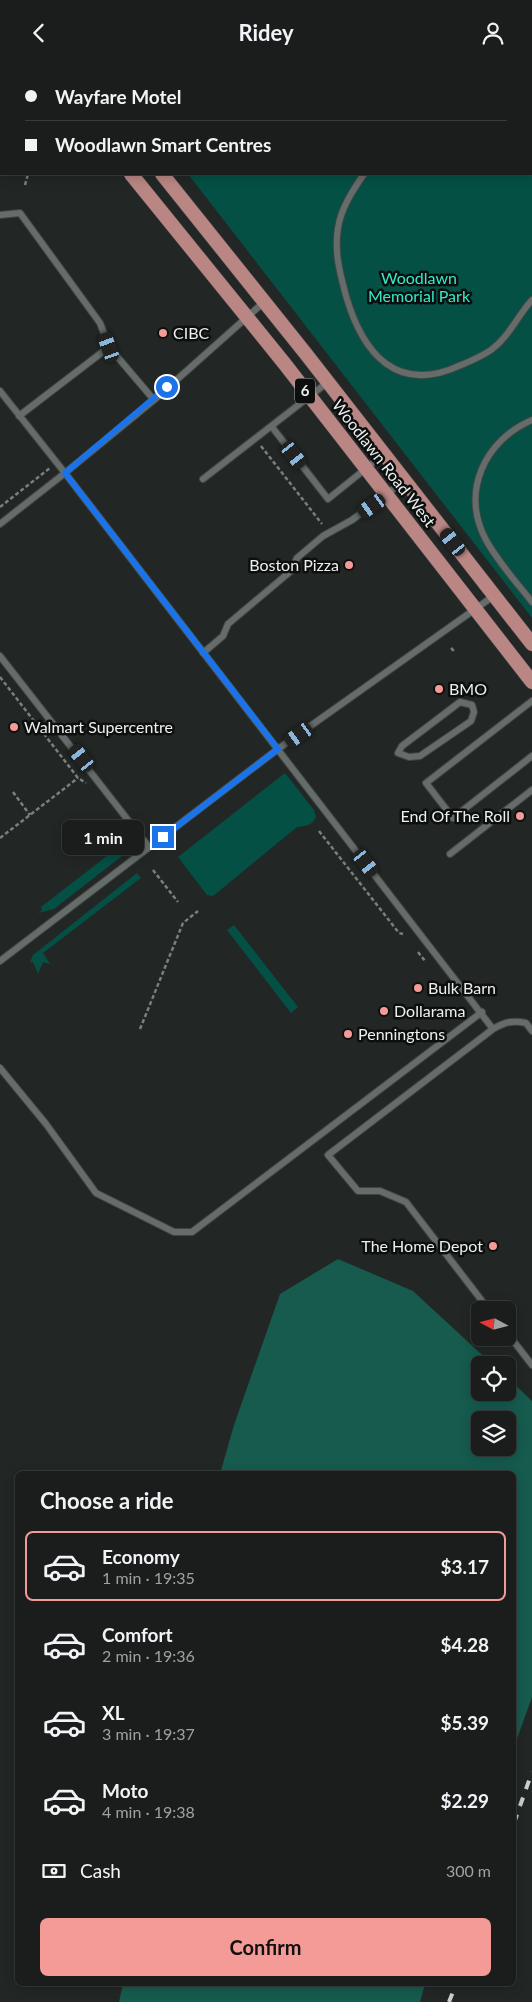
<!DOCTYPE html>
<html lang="en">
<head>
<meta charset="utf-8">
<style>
	:root { --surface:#1a1d1c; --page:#272a29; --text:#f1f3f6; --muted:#9fa2a3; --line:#383b3b; --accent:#f59b97 }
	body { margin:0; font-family:Lato,sans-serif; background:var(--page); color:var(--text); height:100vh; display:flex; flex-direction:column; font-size:19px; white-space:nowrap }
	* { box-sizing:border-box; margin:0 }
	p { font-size:16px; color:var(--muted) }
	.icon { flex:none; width:28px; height:28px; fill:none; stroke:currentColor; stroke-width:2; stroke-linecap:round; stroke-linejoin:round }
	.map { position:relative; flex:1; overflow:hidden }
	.sheet { position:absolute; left:15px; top:1406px; width:501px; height:515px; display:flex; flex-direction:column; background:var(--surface); border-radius:8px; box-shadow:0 2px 12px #0003,0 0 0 1px var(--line) }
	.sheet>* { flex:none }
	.guide { position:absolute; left:0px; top:0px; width:532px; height:110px; box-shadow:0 2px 12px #0003,0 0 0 1px var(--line); display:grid; align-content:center; height:110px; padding:0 25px; background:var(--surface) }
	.needle { width:32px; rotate:277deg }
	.tools { position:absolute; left:471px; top:1236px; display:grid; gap:10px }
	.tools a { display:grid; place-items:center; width:45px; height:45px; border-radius:8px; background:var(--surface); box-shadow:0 2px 12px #0003,0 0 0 1px var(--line); font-size:25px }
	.end { position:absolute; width:22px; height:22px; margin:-11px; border:6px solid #1a73e8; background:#fff; box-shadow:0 0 0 2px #fff }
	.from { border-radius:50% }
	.bubble { position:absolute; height:35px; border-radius:8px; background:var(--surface); box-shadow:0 2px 12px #0003,0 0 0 1px var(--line); font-size:16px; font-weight:700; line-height:35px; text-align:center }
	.car { position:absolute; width:15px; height:30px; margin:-15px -8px; border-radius:6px; box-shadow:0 0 4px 1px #0007; background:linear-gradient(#222 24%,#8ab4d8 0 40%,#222 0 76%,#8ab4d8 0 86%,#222 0) }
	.guide b { display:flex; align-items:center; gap:18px; height:48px; font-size:19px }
	.guide b+b { border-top:1px solid var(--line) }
	.guide i { width:12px; height:12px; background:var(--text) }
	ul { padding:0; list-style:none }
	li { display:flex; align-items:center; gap:15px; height:70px; margin:0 10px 8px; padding:0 15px; border:2px solid transparent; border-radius:8px }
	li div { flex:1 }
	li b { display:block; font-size:19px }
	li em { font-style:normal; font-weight:700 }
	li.active { border-color:var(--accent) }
	li>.icon { width:45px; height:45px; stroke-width:1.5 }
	h2 { padding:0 25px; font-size:22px; line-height:60px }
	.pay { display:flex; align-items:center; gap:12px; height:55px; padding:0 25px; font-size:19px }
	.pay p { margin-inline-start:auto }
	.action { display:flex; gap:10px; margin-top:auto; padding:10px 25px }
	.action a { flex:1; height:58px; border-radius:8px; background:var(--accent); color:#111; font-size:20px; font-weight:700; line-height:58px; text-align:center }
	header { display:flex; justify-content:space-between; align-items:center; height:65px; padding:0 25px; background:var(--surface); font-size:22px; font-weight:700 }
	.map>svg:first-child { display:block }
	.green { fill:#045044 }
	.forest { fill:#165b4e; fill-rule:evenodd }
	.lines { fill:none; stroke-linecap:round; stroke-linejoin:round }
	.service-casing { stroke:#414645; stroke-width:8 }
	.secondary-casing { stroke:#414645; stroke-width:15 }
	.primary-casing { stroke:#414645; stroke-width:15 }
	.path { stroke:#7a7f7d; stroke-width:2.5; stroke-dasharray:4 2.5; stroke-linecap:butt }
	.service { stroke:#666c6a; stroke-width:6 }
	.secondary { stroke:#666c6a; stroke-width:14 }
	.primary { stroke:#b98683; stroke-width:14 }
	.rail { stroke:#cacecd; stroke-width:4; stroke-dasharray:9 9; stroke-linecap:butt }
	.route { stroke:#1a73e8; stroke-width:6 }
	.poi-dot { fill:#f59b97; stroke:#0d0f0f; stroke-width:2 }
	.labels { text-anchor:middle; stroke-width:5; stroke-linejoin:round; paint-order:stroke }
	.shield { fill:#0d0f0f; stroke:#a8acab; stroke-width:1 }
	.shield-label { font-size:15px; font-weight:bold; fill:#ebefee }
	.park-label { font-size:16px; fill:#33eaca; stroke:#0d0f0f }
	.poi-label { font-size:16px; fill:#ebefee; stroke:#0d0f0f; text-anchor:start }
	.street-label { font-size:16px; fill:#ebefee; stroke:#0d0f0f }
</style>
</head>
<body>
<header><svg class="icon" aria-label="back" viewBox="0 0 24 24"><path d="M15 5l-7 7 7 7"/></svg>Ridey<svg class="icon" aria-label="person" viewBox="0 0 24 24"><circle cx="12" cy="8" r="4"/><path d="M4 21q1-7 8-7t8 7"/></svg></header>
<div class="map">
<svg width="532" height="1937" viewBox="0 0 532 1937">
	<rect width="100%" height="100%" fill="#222725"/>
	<!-- green -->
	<path class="green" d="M 112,0 L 532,0 L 532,553 L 188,109 L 531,109 L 531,1 Z
		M 285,708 L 314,745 L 316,752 C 312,761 306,761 297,762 L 213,831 L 207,830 L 178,792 Z
		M 116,784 L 122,791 L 54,844 L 38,848 L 42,845 L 41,842 Z
		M 137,808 L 141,813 L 43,888 L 50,899 L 43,897 L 38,909 L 33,897 L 30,897 L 33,890 Z
		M 234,860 L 298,942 L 291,948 L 227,865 Z"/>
	<!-- forest -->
	<path class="forest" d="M 338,1194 L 413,1226 L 493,1300 L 480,1300 L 480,1328 L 508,1328 L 508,1313 L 532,1336 L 532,1632 L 514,1682 L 514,1409 L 220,1409 L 234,1360 L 280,1229 ZM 480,1355 L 508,1355 L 508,1382 L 480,1382 Z
		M 123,1919 L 425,1919 L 420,1937 L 119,1937 Z"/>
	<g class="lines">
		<defs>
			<path id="service" d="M 531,0 L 532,1
				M 218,1 L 218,0
				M 531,50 L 532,50
				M 364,109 C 353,125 341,143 338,163 C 334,187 340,208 346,231 C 363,289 397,330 461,300 C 471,296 482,291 491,285 C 509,272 518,250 532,235
				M 0,150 L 20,148 L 100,258 L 109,282 L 154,335
				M 0,326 L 65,408 L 154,335 L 264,237
				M 19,351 L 109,282
				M 532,355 C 485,375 460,427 486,475 C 498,497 517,518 532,537
				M 272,362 L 328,434 L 384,389
				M 203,414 L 328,317
				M 0,459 L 65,408 L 493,964
				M 203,588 L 223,571 L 228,559 L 291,506 L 297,493 L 323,471 L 352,455 L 404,416
				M 0,591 L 149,782
				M 532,636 L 426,718 L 453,753 L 532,691
				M 460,637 L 472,640 L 474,647 L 471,656 L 420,691 L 409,692 L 398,688 L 402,681 Z
				M 450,789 L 532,725
				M 0,896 L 278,684 L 495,530
				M 0,1003 L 46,1059 L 96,1128 L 174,1167 L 192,1167 L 482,947
				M 489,1245 L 406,1137 L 380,1126 L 358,1126 L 328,1090 L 493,964 C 505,957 512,955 526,958 L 532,966
				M 508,1269 L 532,1300"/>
			<path id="secondary" d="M 44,0 L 45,1
				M 62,1 L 64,0"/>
			<path id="primary" d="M 76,0 L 77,1
				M 16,1 L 18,0
				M 0,11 L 1,10
				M 0,34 L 1,33
				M 131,109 L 284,298 L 532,617
				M 162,109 L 306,289 L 532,579"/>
		</defs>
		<!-- service casing -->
		<use href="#service" class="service-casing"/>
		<!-- secondary casing -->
		<use href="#secondary" class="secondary-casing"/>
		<!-- primary casing -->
		<use href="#primary" class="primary-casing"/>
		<!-- path -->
		<path class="path" d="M 25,120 L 28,109
			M 261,381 L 322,459
			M 0,442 L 50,403
			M 451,583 L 455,587
			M 0,612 L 78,713 L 86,718
			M 13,727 L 30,750
			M 319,766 L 399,868 L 403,869
			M 0,773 L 78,713
			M 153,805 L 178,837
			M 418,887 L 425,896
			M 140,964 L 183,858 L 198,846"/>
		<!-- service -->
		<use href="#service" class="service"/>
		<!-- secondary -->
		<use href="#secondary" class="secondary"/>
		<!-- primary -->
		<use href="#primary" class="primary"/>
		<!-- rail -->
		<path class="rail" d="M 514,1758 L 532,1707
			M 449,1937 L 456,1919"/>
	</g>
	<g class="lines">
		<!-- route -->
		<path class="route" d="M 163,772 L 278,684 L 65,408 L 167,322"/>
	</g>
	<!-- markers -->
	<g class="poi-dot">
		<circle cx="163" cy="268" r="5"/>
		<circle cx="349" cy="500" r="5"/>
		<circle cx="439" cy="624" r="5"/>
		<circle cx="14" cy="662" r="5"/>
		<circle cx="520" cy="751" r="5"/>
		<circle cx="418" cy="923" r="5"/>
		<circle cx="384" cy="946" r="5"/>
		<circle cx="348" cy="969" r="5"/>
		<circle cx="493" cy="1181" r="5"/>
	</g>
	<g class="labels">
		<!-- shield labels -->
		<rect class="shield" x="295" y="313.5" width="20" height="25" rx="4"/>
		<g class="shield-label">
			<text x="305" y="331">6</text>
		</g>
		<!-- park labels -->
		<g class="park-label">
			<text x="419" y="219">Woodlawn<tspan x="419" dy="18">Memorial Park</tspan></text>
		</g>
		<!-- poi labels -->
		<g class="poi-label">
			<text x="173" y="274">CIBC</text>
			<text x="339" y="506" text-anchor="end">Boston Pizza</text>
			<text x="449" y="630">BMO</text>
			<text x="24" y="668">Walmart Supercentre</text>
			<text x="510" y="757" text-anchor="end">End Of The Roll</text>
			<text x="428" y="929">Bulk Barn</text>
			<text x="394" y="952">Dollarama</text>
			<text x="358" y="975">Penningtons</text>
			<text x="483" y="1187" text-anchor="end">The Home Depot</text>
		</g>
		<!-- street labels -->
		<g class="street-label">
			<text transform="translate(384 398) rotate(52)" y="6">Woodlawn Road West</text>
		</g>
	</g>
</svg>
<div class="tools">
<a><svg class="needle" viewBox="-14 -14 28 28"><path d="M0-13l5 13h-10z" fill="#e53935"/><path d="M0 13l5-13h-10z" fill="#9fa2a3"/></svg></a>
<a><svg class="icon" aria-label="locate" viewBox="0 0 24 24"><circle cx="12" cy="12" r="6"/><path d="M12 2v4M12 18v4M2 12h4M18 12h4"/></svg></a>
<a><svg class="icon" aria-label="layers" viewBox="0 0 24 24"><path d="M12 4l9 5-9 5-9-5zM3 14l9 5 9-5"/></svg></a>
</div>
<i class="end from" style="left:167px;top:322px"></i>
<i class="end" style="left:163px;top:772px"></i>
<div class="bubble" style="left:62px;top:755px;width:82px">1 min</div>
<i class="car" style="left:109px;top:282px;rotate:340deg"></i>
<i class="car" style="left:294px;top:390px;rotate:142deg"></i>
<i class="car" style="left:372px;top:441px;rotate:235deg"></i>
<i class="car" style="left:453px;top:477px;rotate:322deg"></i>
<i class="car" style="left:299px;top:670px;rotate:235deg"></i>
<i class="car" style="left:82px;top:693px;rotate:322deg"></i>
<i class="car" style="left:366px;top:798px;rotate:142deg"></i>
<div class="guide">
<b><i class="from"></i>Wayfare Motel</b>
<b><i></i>Woodlawn Smart Centres</b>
</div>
<section class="sheet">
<h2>Choose a ride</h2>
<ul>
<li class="active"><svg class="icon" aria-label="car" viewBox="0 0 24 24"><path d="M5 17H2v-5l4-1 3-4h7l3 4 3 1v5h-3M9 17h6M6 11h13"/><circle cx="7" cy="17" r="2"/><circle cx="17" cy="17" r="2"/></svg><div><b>Economy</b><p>1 min · 19:35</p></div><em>$3.17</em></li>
<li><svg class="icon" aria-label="car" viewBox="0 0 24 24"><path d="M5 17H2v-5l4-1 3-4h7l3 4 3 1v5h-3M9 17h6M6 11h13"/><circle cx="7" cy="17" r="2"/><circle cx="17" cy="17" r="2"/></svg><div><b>Comfort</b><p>2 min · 19:36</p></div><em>$4.28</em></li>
<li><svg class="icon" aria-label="car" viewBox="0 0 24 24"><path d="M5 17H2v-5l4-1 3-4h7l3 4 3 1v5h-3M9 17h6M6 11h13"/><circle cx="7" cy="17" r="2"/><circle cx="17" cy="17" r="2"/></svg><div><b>XL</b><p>3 min · 19:37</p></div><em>$5.39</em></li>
<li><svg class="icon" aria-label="car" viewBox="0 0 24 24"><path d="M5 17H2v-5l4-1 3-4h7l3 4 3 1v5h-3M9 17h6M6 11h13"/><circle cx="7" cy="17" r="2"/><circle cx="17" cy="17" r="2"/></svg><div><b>Moto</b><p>4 min · 19:38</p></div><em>$2.29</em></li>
</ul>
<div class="pay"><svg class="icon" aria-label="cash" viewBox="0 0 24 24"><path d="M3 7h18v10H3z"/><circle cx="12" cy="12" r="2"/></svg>Cash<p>300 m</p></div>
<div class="action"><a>Confirm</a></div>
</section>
</div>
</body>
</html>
